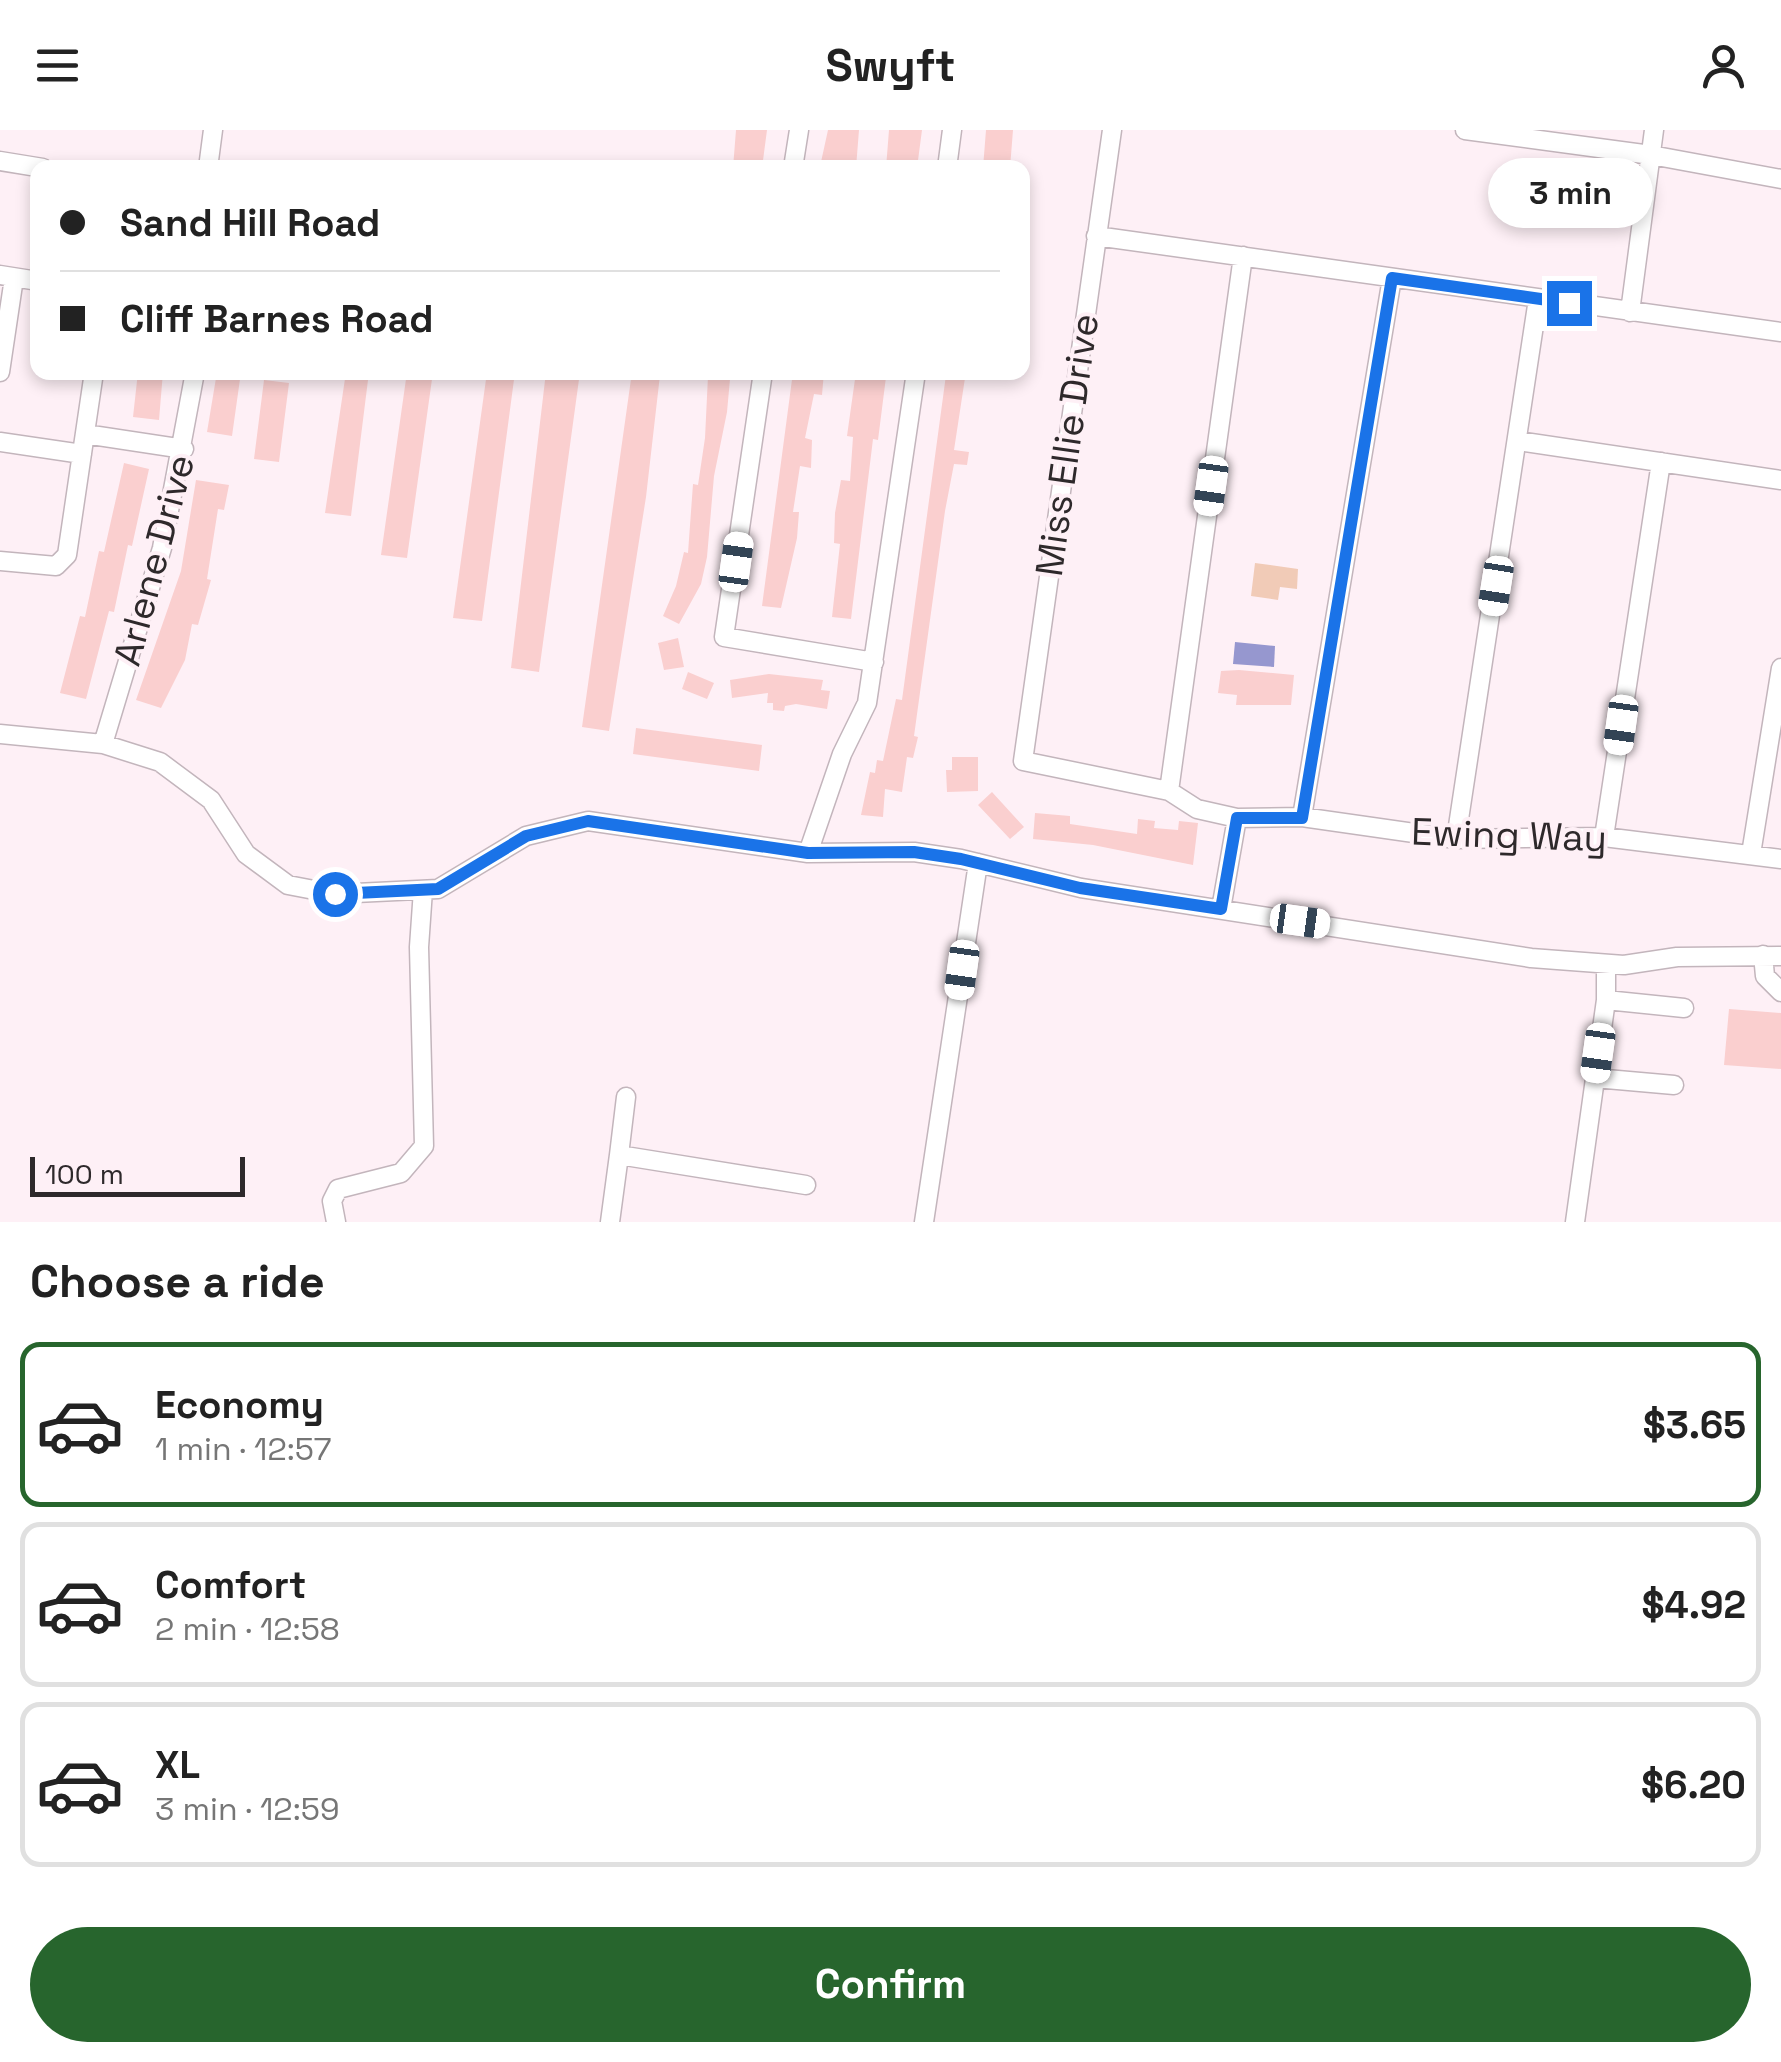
<!DOCTYPE html>
<html lang="en">
<head>
<meta charset="utf-8">
<style>
	:root { --surface:#fff; --page:#f6f6f6; --text:#222; --muted:#767676; --line:#e0e0e0; --accent:#27652d }
	body { margin:0; font-family:"Space Grotesk",sans-serif; background:var(--page); color:var(--text); height:100vh; display:flex; flex-direction:column; font-size:38px; white-space:nowrap }
	* { box-sizing:border-box; margin:0 }
	p { font-size:32px; color:var(--muted) }
	.icon { flex:none; width:55px; height:55px; fill:none; stroke:currentColor; stroke-width:2; stroke-linecap:round; stroke-linejoin:round }
	.map { position:relative; height:1092px; overflow:hidden }
	.panel { display:flex; flex-direction:column; background:var(--surface); flex:1 }
	.panel>* { flex:none }
	.hud { position:absolute; left:30px; top:30px; width:1000px; height:220px; border-radius:20px; box-shadow:0 5px 15px #0003; display:grid; align-content:center; height:220px; padding:0 30px; background:var(--surface) }
	.scale { position:absolute; left:30px; bottom:25px; width:215px; box-sizing:border-box; padding-left:10px; border:5px solid #2e292b; border-top:0; font-size:28px; line-height:35px; white-space:nowrap; color:#2e292b; -webkit-text-stroke:8px #fef0f6; paint-order:stroke }
	.end { position:absolute; width:45px; height:45px; margin:-22px; border:12px solid #1a73e8; background:#fff; box-shadow:0 0 0 5px #fff }
	.from { border-radius:50% }
	.bubble { position:absolute; height:70px; border-radius:35px; background:var(--surface); box-shadow:0 5px 15px #0003; font-size:32px; font-weight:700; line-height:70px; text-align:center }
	.car { position:absolute; width:30px; height:60px; margin:-30px -15px; border-radius:12px; box-shadow:0 0 8px 2px #0007; background:linear-gradient(#fff 24%,#345 0 40%,#fff 0 76%,#345 0 86%,#fff 0) }
	.hud b { display:flex; align-items:center; gap:35px; height:95px; font-size:38px }
	.hud b+b { border-top:2px solid var(--line) }
	.hud i { width:25px; height:25px; background:var(--text) }
	ul { padding:0; list-style:none }
	li { display:flex; align-items:center; gap:30px; height:165px; margin:0 20px 15px; padding:0 10px; border:5px solid var(--line); border-radius:20px }
	li div { flex:1 }
	li b { display:block; font-size:38px }
	li em { font-style:normal; font-weight:700 }
	li.selected { border-color:var(--accent) }
	li>.icon { width:90px; height:90px; stroke-width:1.5 }
	h2 { padding:0 30px; font-size:45px; line-height:120px }
	.action { display:flex; gap:20px; margin-top:auto; padding:20px 30px }
	.action a { flex:1; height:115px; border-radius:60px; background:var(--accent); color:#fff; font-size:40px; font-weight:700; line-height:115px; text-align:center }
	header { display:flex; justify-content:space-between; align-items:center; height:130px; padding:0 30px; background:var(--surface); font-size:45px; font-weight:700 }
	.map>svg:first-child { display:block }
	.green { fill:#f1cbb7 }
	.water { fill:#9697cf }
	.building { fill:#facfcf }
	.lines { fill:none; stroke-linecap:round; stroke-linejoin:round }
	.minor-casing { stroke:#c3b5bc; stroke-width:21 }
	.minor { stroke:#fff; stroke-width:18 }
	.route { stroke:#1a73e8; stroke-width:12 }
	.labels { text-anchor:middle; stroke-width:8; stroke-linejoin:round; paint-order:stroke }
	.street-label { font-size:38px; fill:#2e292b; stroke:#fef0f6 }
</style>
</head>
<body>
<header><svg class="icon" aria-label="menu" viewBox="0 0 24 24"><path d="M4 6h16M4 12h16M4 18h16"/></svg>Swyft<svg class="icon" aria-label="person" viewBox="0 0 24 24"><circle cx="12" cy="8" r="4"/><path d="M4 21q1-7 8-7t8 7"/></svg></header>
<div class="map">
<svg width="1781" height="1092" viewBox="0 0 1781 1092">
	<rect width="100%" height="100%" fill="#fef0f6"/>
	<!-- green -->
	<path class="green" d="M 1255,433 L 1298,439 L 1297,459 L 1280,457 L 1278,470 L 1251,466 Z"/>
	<!-- water -->
	<path class="water" d="M 1235,512 L 1275,516 L 1274,537 L 1233,534 Z"/>
	<!-- building -->
	<path class="building" d="M 736,0 L 767,0 L 762,38 L 733,38 Z
		M 828,0 L 859,0 L 856,38 L 830,38 L 830,33 L 821,32 Z
		M 889,0 L 922,0 L 917,38 L 886,38 Z
		M 986,0 L 1013,0 L 1010,38 L 983,38 Z
		M 138,242 L 163,242 L 159,290 L 133,287 Z
		M 217,242 L 241,242 L 232,306 L 207,302 Z
		M 346,242 L 369,242 L 351,386 L 325,383 Z
		M 407,242 L 433,242 L 407,428 L 381,425 Z
		M 487,242 L 515,242 L 482,491 L 453,488 Z
		M 546,242 L 580,242 L 539,542 L 511,538 Z
		M 632,242 L 660,245 L 646,367 L 609,601 L 582,597 Z
		M 793,242 L 824,242 L 822,265 L 814,264 L 805,308 L 812,310 L 811,338 L 800,336 L 793,382 L 799,382 L 797,408 L 781,478 L 762,476 Z
		M 856,242 L 886,247 L 878,310 L 873,309 L 851,489 L 832,487 L 840,414 L 834,413 L 835,383 L 841,350 L 850,351 L 853,307 L 847,306 Z
		M 946,245 L 965,248 L 954,320 L 969,322 L 967,335 L 954,334 L 945,381 L 914,606 L 918,607 L 913,628 L 907,627 L 902,662 L 885,659 L 883,687 L 861,685 L 870,642 L 875,643 L 877,630 L 883,631 L 896,569 L 902,570 Z
		M 708,246 L 730,249 L 727,282 L 714,346 L 707,427 L 701,454 L 679,494 L 663,486 L 676,456 L 684,422 L 688,423 L 693,354 L 698,355 L 705,308 Z
		M 264,250 L 289,253 L 279,332 L 254,329 Z
		M 124,333 L 149,339 L 132,416 L 128,415 L 114,482 L 109,481 L 86,569 L 60,563 L 80,486 L 85,487 L 99,421 L 104,422 Z
		M 196,350 L 229,355 L 224,380 L 218,379 L 207,449 L 211,450 L 198,495 L 192,494 L 185,530 L 161,578 L 136,570 L 181,441 Z
		M 678,508 L 684,537 L 664,540 L 658,513 Z
		M 1239,540 L 1294,545 L 1291,575 L 1236,575 L 1237,565 L 1218,563 L 1221,541 Z
		M 688,542 L 714,553 L 707,569 L 682,559 Z
		M 769,544 L 823,550 L 821,560 L 830,561 L 827,579 L 796,574 L 785,576 L 784,581 L 773,580 L 773,573 L 767,573 L 768,563 L 732,568 L 730,550 Z
		M 636,598 L 762,615 L 759,641 L 633,624 Z
		M 952,627 L 978,627 L 978,661 L 947,662 L 946,640 L 952,640 Z
		M 992,662 L 1024,697 L 1010,709 L 978,675 Z
		M 1035,683 L 1070,686 L 1070,694 L 1137,704 L 1138,689 L 1155,691 L 1154,698 L 1178,700 L 1179,691 L 1198,693 L 1193,735 L 1093,715 L 1033,709 Z
		M 1729,879 L 1781,883 L 1781,939 L 1724,935 Z"/>
	<g class="lines">
		<defs>
			<path id="minor" d="M 1112,0 L 1023,631 L 1169,661 L 1197,679 L 1237,688 L 1302,687 L 1456,709 L 1604,707 L 1781,729
				M 1465,0 L 1651,25 L 1781,49
				M 0,31 L 43,38
				M 208,38 L 213,0
				M 793,38 L 799,0
				M 947,38 L 952,0
				M 1096,106 L 1781,202
				M 0,145 L 38,151
				M 1630,182 L 1654,0
				M 0,242 L 14,148
				M 763,242 L 724,507 L 874,532
				M 85,304 L 184,319
				M 1518,311 L 1781,350
				M 0,312 L 82,324
				M 0,431 L 56,436 L 67,425 L 94,242
				M 0,604 L 103,614 L 160,632 L 211,670 L 246,724 L 288,755 L 335,764 L 438,759 L 526,706 L 588,691 L 808,723 L 914,722 L 961,729 L 1081,758 L 1531,828 L 1624,835 L 1677,827 L 1781,826
				M 103,614 L 162,418 L 195,242
				M 1169,661 L 1243,126
				M 1302,687 L 1392,148
				M 1604,707 L 1661,332
				M 1456,709 L 1538,169
				M 808,723 L 842,624 L 867,573 L 916,242
				M 1751,724 L 1781,538
				M 1221,779 L 1237,688
				M 1763,825 L 1765,846 L 1781,862
				M 1606,870 L 1684,878
				M 1595,948 L 1674,955
				M 619,1025 L 626,967
				M 336,1092 L 332,1071 L 338,1059 L 401,1043 L 424,1016 L 419,817 L 423,760
				M 610,1092 L 619,1025 L 806,1055
				M 924,1092 L 978,733
				M 1575,1092 L 1606,870 L 1606,834"/>
		</defs>
		<!-- minor casing -->
		<use href="#minor" class="minor-casing"/>
		<!-- minor -->
		<use href="#minor" class="minor"/>
	</g>
	<g class="lines">
		<!-- route -->
		<path class="route" d="M 335,764 L 438,759 L 526,706 L 588,691 L 808,723 L 914,722 L 961,729 L 1080,758 L 1221,779 L 1237,688 L 1302,688 L 1392,148 L 1569,173"/>
	</g>
	<g class="labels">
		<!-- street labels -->
		<g class="street-label">
			<text transform="translate(1067 315) rotate(-82)" y="13">Miss Ellie Drive</text>
			<text transform="translate(154 430) rotate(-75)" y="13">Arlene Drive</text>
			<text transform="translate(1509 705) rotate(2)" y="13">Ewing Way</text>
		</g>
	</g>
</svg>
<div class="scale">100 m</div>
<i class="end from" style="left:335px;top:764px"></i>
<i class="end" style="left:1569px;top:173px"></i>
<div class="bubble" style="left:1488px;top:28px;width:165px">3 min</div>
<i class="car" style="left:1211px;top:356px;rotate:188deg"></i>
<i class="car" style="left:736px;top:432px;rotate:8deg"></i>
<i class="car" style="left:1496px;top:456px;rotate:189deg"></i>
<i class="car" style="left:1621px;top:595px;rotate:188deg"></i>
<i class="car" style="left:1300px;top:791px;rotate:98deg"></i>
<i class="car" style="left:962px;top:840px;rotate:188deg"></i>
<i class="car" style="left:1598px;top:923px;rotate:188deg"></i>
<div class="hud">
<b><i class="from"></i>Sand Hill Road</b>
<b><i></i>Cliff Barnes Road</b>
</div>
</div>
<section class="panel">
<h2>Choose a ride</h2>
<ul>
<li class="selected"><svg class="icon" aria-label="car" viewBox="0 0 24 24"><path d="M5 17H2v-5l4-1 3-4h7l3 4 3 1v5h-3M9 17h6M6 11h13"/><circle cx="7" cy="17" r="2"/><circle cx="17" cy="17" r="2"/></svg><div><b>Economy</b><p>1 min · 12:57</p></div><em>$3.65</em></li>
<li><svg class="icon" aria-label="car" viewBox="0 0 24 24"><path d="M5 17H2v-5l4-1 3-4h7l3 4 3 1v5h-3M9 17h6M6 11h13"/><circle cx="7" cy="17" r="2"/><circle cx="17" cy="17" r="2"/></svg><div><b>Comfort</b><p>2 min · 12:58</p></div><em>$4.92</em></li>
<li><svg class="icon" aria-label="car" viewBox="0 0 24 24"><path d="M5 17H2v-5l4-1 3-4h7l3 4 3 1v5h-3M9 17h6M6 11h13"/><circle cx="7" cy="17" r="2"/><circle cx="17" cy="17" r="2"/></svg><div><b>XL</b><p>3 min · 12:59</p></div><em>$6.20</em></li>
</ul>
<div class="action"><a>Confirm</a></div>
</section>
</body>
</html>
